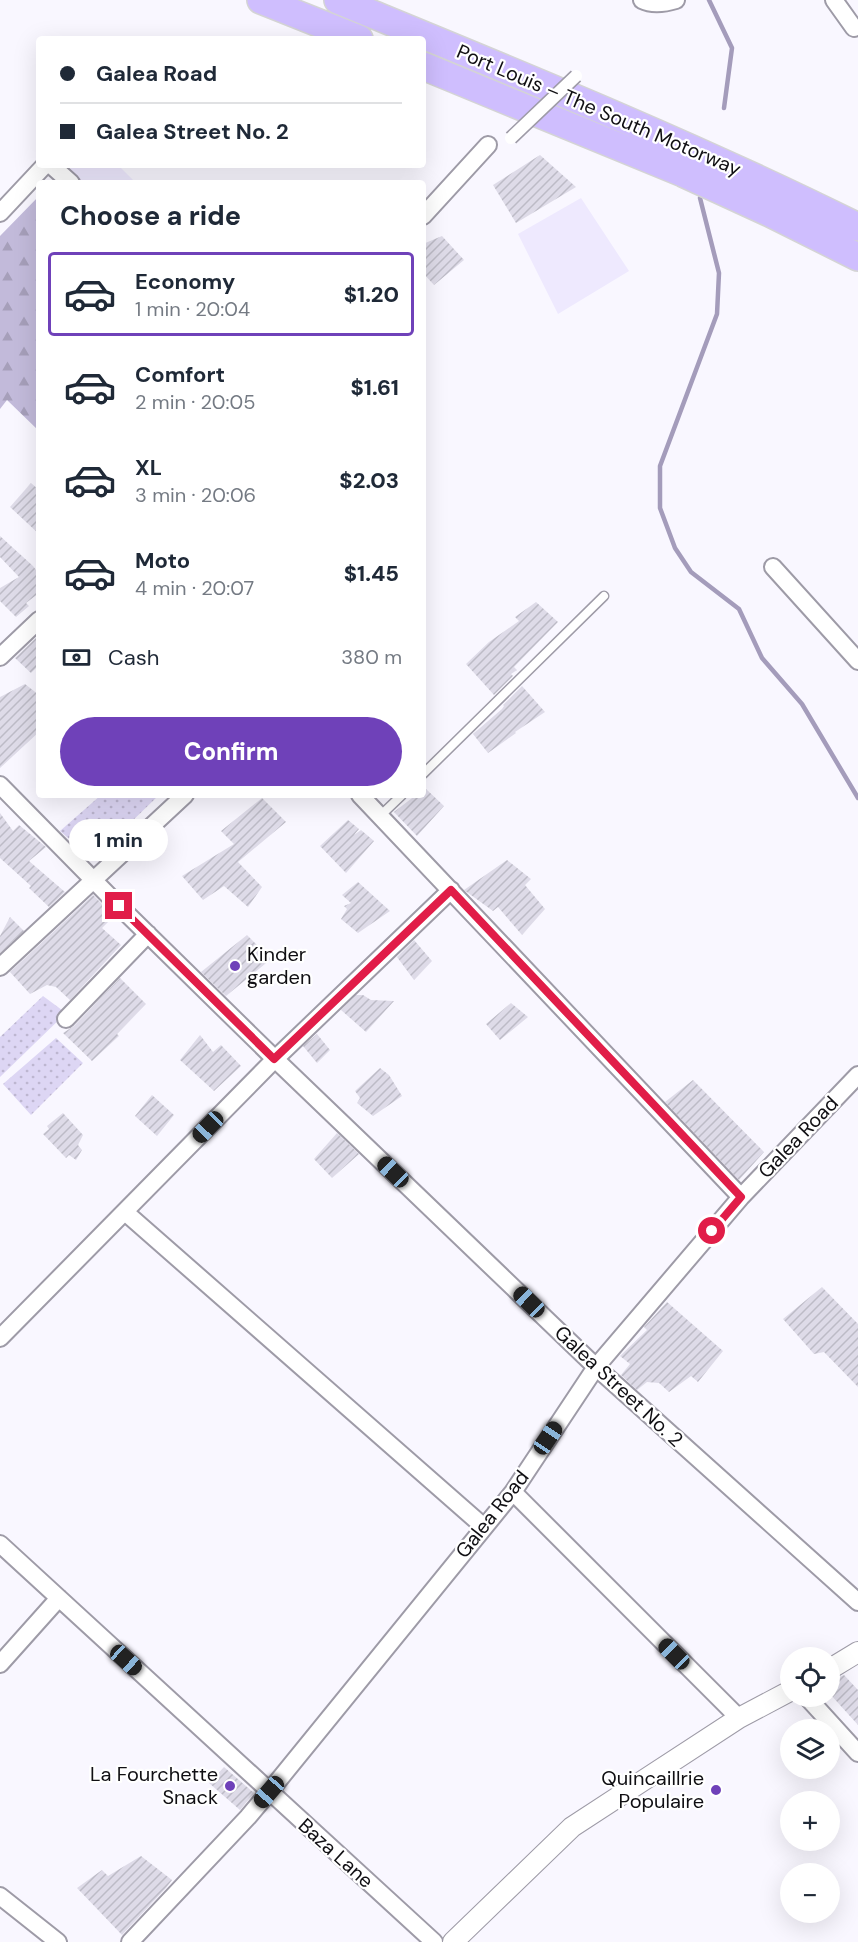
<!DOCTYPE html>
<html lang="en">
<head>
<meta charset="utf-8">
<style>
	:root { --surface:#fff; --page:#f2f2f3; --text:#1f2937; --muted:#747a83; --line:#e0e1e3; --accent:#6f41b9 }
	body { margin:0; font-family:"DM Sans",sans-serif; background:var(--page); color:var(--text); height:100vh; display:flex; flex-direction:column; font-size:22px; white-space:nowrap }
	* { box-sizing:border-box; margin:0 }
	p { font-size:20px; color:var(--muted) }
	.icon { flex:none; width:33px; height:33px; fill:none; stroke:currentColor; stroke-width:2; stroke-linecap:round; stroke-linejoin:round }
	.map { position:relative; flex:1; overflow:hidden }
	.details { position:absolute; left:36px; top:180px; width:390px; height:618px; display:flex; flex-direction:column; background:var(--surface); border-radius:6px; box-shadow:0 6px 24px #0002 }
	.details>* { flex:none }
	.top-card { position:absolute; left:36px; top:36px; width:390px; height:132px; border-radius:6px; box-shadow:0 6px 24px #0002; display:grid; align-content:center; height:132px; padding:0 24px; background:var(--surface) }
	.buttons { position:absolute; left:780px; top:1647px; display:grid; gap:12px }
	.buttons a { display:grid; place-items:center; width:60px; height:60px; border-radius:50%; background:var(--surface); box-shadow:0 6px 24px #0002; font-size:30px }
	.end { position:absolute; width:27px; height:27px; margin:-14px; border:8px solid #e11d48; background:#fff; box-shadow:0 0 0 3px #fff }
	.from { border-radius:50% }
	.bubble { position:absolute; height:42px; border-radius:21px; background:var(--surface); box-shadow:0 6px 24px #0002; font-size:20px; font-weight:800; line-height:42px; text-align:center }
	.car { position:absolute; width:18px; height:36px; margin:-18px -9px; border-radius:8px; box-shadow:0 0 4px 2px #0007; background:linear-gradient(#222 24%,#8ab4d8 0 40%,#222 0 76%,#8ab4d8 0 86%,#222 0) }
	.top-card b { display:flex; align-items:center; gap:21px; height:57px; font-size:22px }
	.top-card b+b { border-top:2px solid var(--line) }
	.top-card i { width:15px; height:15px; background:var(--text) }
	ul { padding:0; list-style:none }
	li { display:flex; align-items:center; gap:18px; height:84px; margin:0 12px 9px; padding:0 12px; border:3px solid transparent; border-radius:6px }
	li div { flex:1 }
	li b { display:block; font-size:22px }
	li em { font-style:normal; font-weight:800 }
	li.selected { border-color:var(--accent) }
	li>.icon { width:54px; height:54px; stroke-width:1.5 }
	h2 { padding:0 24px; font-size:27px; line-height:72px }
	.pay { display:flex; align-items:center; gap:15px; height:66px; padding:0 24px; font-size:22px }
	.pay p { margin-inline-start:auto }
	.primary-button { display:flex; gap:12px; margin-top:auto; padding:12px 24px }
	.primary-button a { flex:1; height:69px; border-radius:36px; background:var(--accent); color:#fff; font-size:24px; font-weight:800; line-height:69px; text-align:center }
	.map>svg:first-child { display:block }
	.built { fill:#eee9fe }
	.grass { fill:url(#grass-dots) }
	.forest { fill:url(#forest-firs) }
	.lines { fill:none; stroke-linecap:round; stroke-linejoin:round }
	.stream { stroke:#a49cbb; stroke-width:4.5 }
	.building { fill:url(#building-hatch) }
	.service-casing { stroke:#9e9ba7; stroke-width:11 }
	.minor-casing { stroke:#9e9ba7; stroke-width:20 }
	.tertiary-casing { stroke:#9e9ba7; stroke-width:22 }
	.trunk-casing { stroke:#d4d4d5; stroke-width:30 }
	.service { stroke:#fff; stroke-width:8 }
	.minor { stroke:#fff; stroke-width:16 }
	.tertiary { stroke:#fff; stroke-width:20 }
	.trunk { stroke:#cfbefe; stroke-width:27 }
	.pedestrian-bridge-casing { stroke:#9e9ba7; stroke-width:15; stroke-linecap:butt }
	.pedestrian-bridge { stroke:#fff; stroke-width:12 }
	.route { stroke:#e11d48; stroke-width:8 }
	.poi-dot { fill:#6f41b9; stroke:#fff; stroke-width:2 }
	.labels { text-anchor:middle; stroke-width:4.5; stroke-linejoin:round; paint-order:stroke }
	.street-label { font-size:20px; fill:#100f13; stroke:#fff }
	.poi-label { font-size:20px; fill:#100f13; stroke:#fff; text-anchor:end }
</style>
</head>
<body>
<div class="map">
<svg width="858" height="1942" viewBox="0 0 858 1942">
	<defs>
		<pattern id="grass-dots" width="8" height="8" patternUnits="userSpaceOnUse" patternTransform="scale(1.5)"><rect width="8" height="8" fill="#ddd6f4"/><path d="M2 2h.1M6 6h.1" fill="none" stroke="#bdb6d0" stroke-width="1.8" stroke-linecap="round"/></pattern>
		<pattern id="forest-firs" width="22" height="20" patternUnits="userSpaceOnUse" patternTransform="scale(1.5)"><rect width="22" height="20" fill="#c2bada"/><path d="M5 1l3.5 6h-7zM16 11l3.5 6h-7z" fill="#a69fba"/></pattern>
		<pattern id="building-hatch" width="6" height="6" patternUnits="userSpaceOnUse" patternTransform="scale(1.5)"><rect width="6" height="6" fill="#dedbe8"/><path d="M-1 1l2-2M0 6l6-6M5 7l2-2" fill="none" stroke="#bdbbc6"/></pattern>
	</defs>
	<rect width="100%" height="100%" fill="#f9f7ff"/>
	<!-- built -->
	<path class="built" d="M 56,165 L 118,165 L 136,183 L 68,183 Z
		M 581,198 L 629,271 L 558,314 L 518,234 Z"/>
	<!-- grass -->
	<path class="grass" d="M 101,795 L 159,795 L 93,859 L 60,831 Z
		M 43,996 L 66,1013 L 0,1077 L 0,1037 Z
		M 56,1038 L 83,1063 L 31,1115 L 3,1084 Z"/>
	<!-- forest -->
	<path class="forest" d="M 39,196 L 39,431 L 7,400 L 0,409 L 0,236 Z"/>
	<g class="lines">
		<!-- stream -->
		<path class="stream" d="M 709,0 L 732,48 L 724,108
			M 700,198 L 719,273 L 717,314 L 660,466 L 660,508 L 675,548 L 691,572 L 739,609 L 762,658 L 802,704 L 858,798"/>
	</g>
	<!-- building -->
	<path class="building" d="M 540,155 L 576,187 L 516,223 L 493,185 Z
		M 442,236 L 464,260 L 434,285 L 423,273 L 423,244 Z
		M 31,483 L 39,490 L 39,534 L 10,507 Z
		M 0,536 L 33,566 L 39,574 L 39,593 L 26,603 L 29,606 L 16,617 L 0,601 L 0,588 L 19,577 L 0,557 Z
		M 536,602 L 558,622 L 514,667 L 517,670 L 511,674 L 513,676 L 494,695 L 466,664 L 489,642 L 519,621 L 515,617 Z
		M 39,635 L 39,665 L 31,673 L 15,658 Z
		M 25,684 L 39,695 L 39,732 L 0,768 L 0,697 Z
		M 522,686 L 545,712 L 515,732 L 516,733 L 488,753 L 473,734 L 502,709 L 504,706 L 503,705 Z
		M 426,789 L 444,806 L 417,836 L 394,812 L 416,795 L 423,795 L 423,791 Z
		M 262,798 L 286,822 L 238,862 L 262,887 L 248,907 L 224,886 L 203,900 L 182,876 L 234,844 L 221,831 Z
		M 0,813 L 13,831 L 19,825 L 46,847 L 29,861 L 65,892 L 49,907 L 29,888 L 31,886 L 0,858 Z
		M 348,820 L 359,829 L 354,835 L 361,830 L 374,841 L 346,873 L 320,846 Z
		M 507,860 L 531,879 L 525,885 L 545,909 L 522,935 L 498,907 L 493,911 L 464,890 Z
		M 358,882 L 390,911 L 358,933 L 341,919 L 347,909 L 344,906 L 351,903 L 342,895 Z
		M 93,895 L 114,916 L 102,928 L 121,945 L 70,1000 L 56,987 L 47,985 L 30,994 L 10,972 Z
		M 10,917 L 24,931 L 0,953 L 0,936 Z
		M 247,935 L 271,959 L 226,996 L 201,972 Z
		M 414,940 L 432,961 L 414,980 L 397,957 Z
		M 120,978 L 146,1004 L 117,1034 L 119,1036 L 92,1061 L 63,1033 L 74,1026 Z
		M 356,995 L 363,995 L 371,1000 L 394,1001 L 366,1032 L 341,1010 Z
		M 511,1003 L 528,1017 L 500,1040 L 486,1024 Z
		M 317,1034 L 330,1050 L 317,1063 L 303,1046 Z
		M 200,1035 L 213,1052 L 221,1045 L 241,1066 L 214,1091 L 180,1060 Z
		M 380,1068 L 389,1075 L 402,1096 L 373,1116 L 357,1103 L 360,1098 L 355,1091 Z
		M 693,1080 L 764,1152 L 739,1180 L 665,1102 Z
		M 152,1095 L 174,1115 L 157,1136 L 135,1116 Z
		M 63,1113 L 83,1135 L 78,1145 L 82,1150 L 76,1160 L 69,1155 L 66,1158 L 43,1134 L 49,1129 L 47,1126 Z
		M 337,1133 L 359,1154 L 332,1178 L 314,1159 Z
		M 822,1287 L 858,1324 L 858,1387 L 824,1352 L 814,1354 L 783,1319 Z
		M 667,1302 L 723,1351 L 698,1382 L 691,1376 L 669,1392 L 659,1383 L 647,1382 L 637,1390 L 621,1375 L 630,1364 L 620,1356 L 647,1330 L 644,1327 Z
		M 844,1675 L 858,1690 L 858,1725 L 830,1694 L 830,1681 Z
		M 224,1767 L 254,1793 L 240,1810 L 209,1783 Z
		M 141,1856 L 172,1880 L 166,1888 L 122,1935 L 77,1888 L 102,1870 L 108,1876 Z"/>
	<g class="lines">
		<defs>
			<path id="service" d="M 423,774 L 604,596
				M 380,816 L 402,795"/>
			<path id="minor" d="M 642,0 C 652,5 666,3 676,0
				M 834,0 L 854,28
				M 51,165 L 71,183
				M 0,213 L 45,165
				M 423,216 L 488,145
				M 773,567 L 858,661
				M 0,657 L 39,620
				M 0,785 L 119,906 L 275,1059 L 596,1367 L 858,1602
				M 360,795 L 741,1197
				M 0,967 L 185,795
				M 66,1019 L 148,934
				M 125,1212 L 484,1527
				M 0,1338 L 275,1059 L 451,890
				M 513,1492 L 739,1718
				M 0,1544 L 434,1942
				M 0,1664 L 59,1598
				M 806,1696 L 858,1753
				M 0,1896 L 58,1942
				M 130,1942 L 248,1817 L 269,1792 L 513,1492 L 596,1367 L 741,1197 L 858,1075"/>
			<path id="tertiary" d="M 830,1669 L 858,1652
				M 453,1942 L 572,1827 L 739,1718 L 790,1691"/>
			<path id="trunk" d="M 261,0 L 359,39
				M 338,0 C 513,72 689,143 858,227
				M 423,66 L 683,173 L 770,213 L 858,257"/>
		</defs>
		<!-- service casing -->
		<use href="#service" class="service-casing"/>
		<!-- minor casing -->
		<use href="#minor" class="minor-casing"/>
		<!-- tertiary casing -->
		<use href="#tertiary" class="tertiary-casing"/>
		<!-- trunk casing -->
		<use href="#trunk" class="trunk-casing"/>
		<!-- service -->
		<use href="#service" class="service"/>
		<!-- minor -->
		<use href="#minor" class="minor"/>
		<!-- tertiary -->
		<use href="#tertiary" class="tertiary"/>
		<!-- trunk -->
		<use href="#trunk" class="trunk"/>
		<defs>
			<path id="pedestrian-bridge" d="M 511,138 L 576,76"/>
		</defs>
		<!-- pedestrian-bridge casing -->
		<use href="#pedestrian-bridge" class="pedestrian-bridge-casing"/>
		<!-- pedestrian-bridge -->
		<use href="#pedestrian-bridge" class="pedestrian-bridge"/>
	</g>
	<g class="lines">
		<!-- route -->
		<path class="route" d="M 119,906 L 274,1059 L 451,890 L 741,1197 L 712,1231"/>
	</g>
	<!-- markers -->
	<g class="poi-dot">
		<circle cx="235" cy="966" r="6"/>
		<circle cx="230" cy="1786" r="6"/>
		<circle cx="716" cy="1790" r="6"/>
	</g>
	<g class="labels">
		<!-- street labels -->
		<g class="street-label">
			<text transform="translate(599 110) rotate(23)" y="7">Port Louis – The South Motorway</text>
			<text transform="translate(798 1137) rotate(-46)" y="7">Galea Road</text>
			<text transform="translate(619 1386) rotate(43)" y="7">Galea Street No. 2</text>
			<text transform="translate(492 1514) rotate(-52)" y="7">Galea Road</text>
			<text transform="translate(336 1853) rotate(42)" y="7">Baza Lane</text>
		</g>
		<!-- poi labels -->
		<g class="poi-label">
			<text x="247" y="961" text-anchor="start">Kinder<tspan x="247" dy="23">garden</tspan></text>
			<text x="218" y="1781">La Fourchette<tspan x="218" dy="23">Snack</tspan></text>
			<text x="704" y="1785">Quincaillrie<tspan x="704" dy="23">Populaire</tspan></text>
		</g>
	</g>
</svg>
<div class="buttons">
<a><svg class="icon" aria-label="locate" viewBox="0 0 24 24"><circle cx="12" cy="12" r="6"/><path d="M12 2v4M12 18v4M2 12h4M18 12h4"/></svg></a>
<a><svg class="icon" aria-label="layers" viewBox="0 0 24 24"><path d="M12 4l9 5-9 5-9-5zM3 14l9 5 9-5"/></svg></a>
<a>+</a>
<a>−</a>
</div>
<i class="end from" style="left:712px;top:1231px"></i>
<i class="end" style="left:119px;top:906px"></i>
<div class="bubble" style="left:69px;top:819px;width:99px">1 min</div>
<i class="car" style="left:208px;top:1127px;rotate:224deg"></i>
<i class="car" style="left:393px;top:1172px;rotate:314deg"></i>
<i class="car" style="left:529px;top:1302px;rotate:314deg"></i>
<i class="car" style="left:548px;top:1438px;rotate:34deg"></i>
<i class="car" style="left:674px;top:1654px;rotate:315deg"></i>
<i class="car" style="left:126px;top:1660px;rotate:132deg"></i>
<i class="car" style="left:269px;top:1792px;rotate:221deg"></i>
<div class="top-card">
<b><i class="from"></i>Galea Road</b>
<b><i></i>Galea Street No. 2</b>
</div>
<section class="details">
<h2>Choose a ride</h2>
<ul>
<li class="selected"><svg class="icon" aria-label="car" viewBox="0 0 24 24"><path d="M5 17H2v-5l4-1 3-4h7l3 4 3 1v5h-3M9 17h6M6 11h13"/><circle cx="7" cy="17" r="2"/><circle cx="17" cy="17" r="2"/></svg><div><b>Economy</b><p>1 min · 20:04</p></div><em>$1.20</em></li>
<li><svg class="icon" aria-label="car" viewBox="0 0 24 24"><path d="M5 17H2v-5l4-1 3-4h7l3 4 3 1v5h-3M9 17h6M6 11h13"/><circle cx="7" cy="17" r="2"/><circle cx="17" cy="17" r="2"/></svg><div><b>Comfort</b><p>2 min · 20:05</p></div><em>$1.61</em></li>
<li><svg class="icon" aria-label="car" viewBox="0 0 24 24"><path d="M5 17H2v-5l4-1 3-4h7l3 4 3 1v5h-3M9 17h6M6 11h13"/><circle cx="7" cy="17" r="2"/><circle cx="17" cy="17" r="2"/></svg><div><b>XL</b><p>3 min · 20:06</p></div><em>$2.03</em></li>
<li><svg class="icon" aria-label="car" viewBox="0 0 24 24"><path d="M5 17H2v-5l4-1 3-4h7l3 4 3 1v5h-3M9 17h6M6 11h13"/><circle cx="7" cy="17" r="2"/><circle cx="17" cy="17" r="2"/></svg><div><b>Moto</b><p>4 min · 20:07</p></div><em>$1.45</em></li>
</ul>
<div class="pay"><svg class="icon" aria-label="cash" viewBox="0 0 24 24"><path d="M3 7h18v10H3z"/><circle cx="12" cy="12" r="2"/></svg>Cash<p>380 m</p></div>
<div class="primary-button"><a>Confirm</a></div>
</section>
</div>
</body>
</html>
